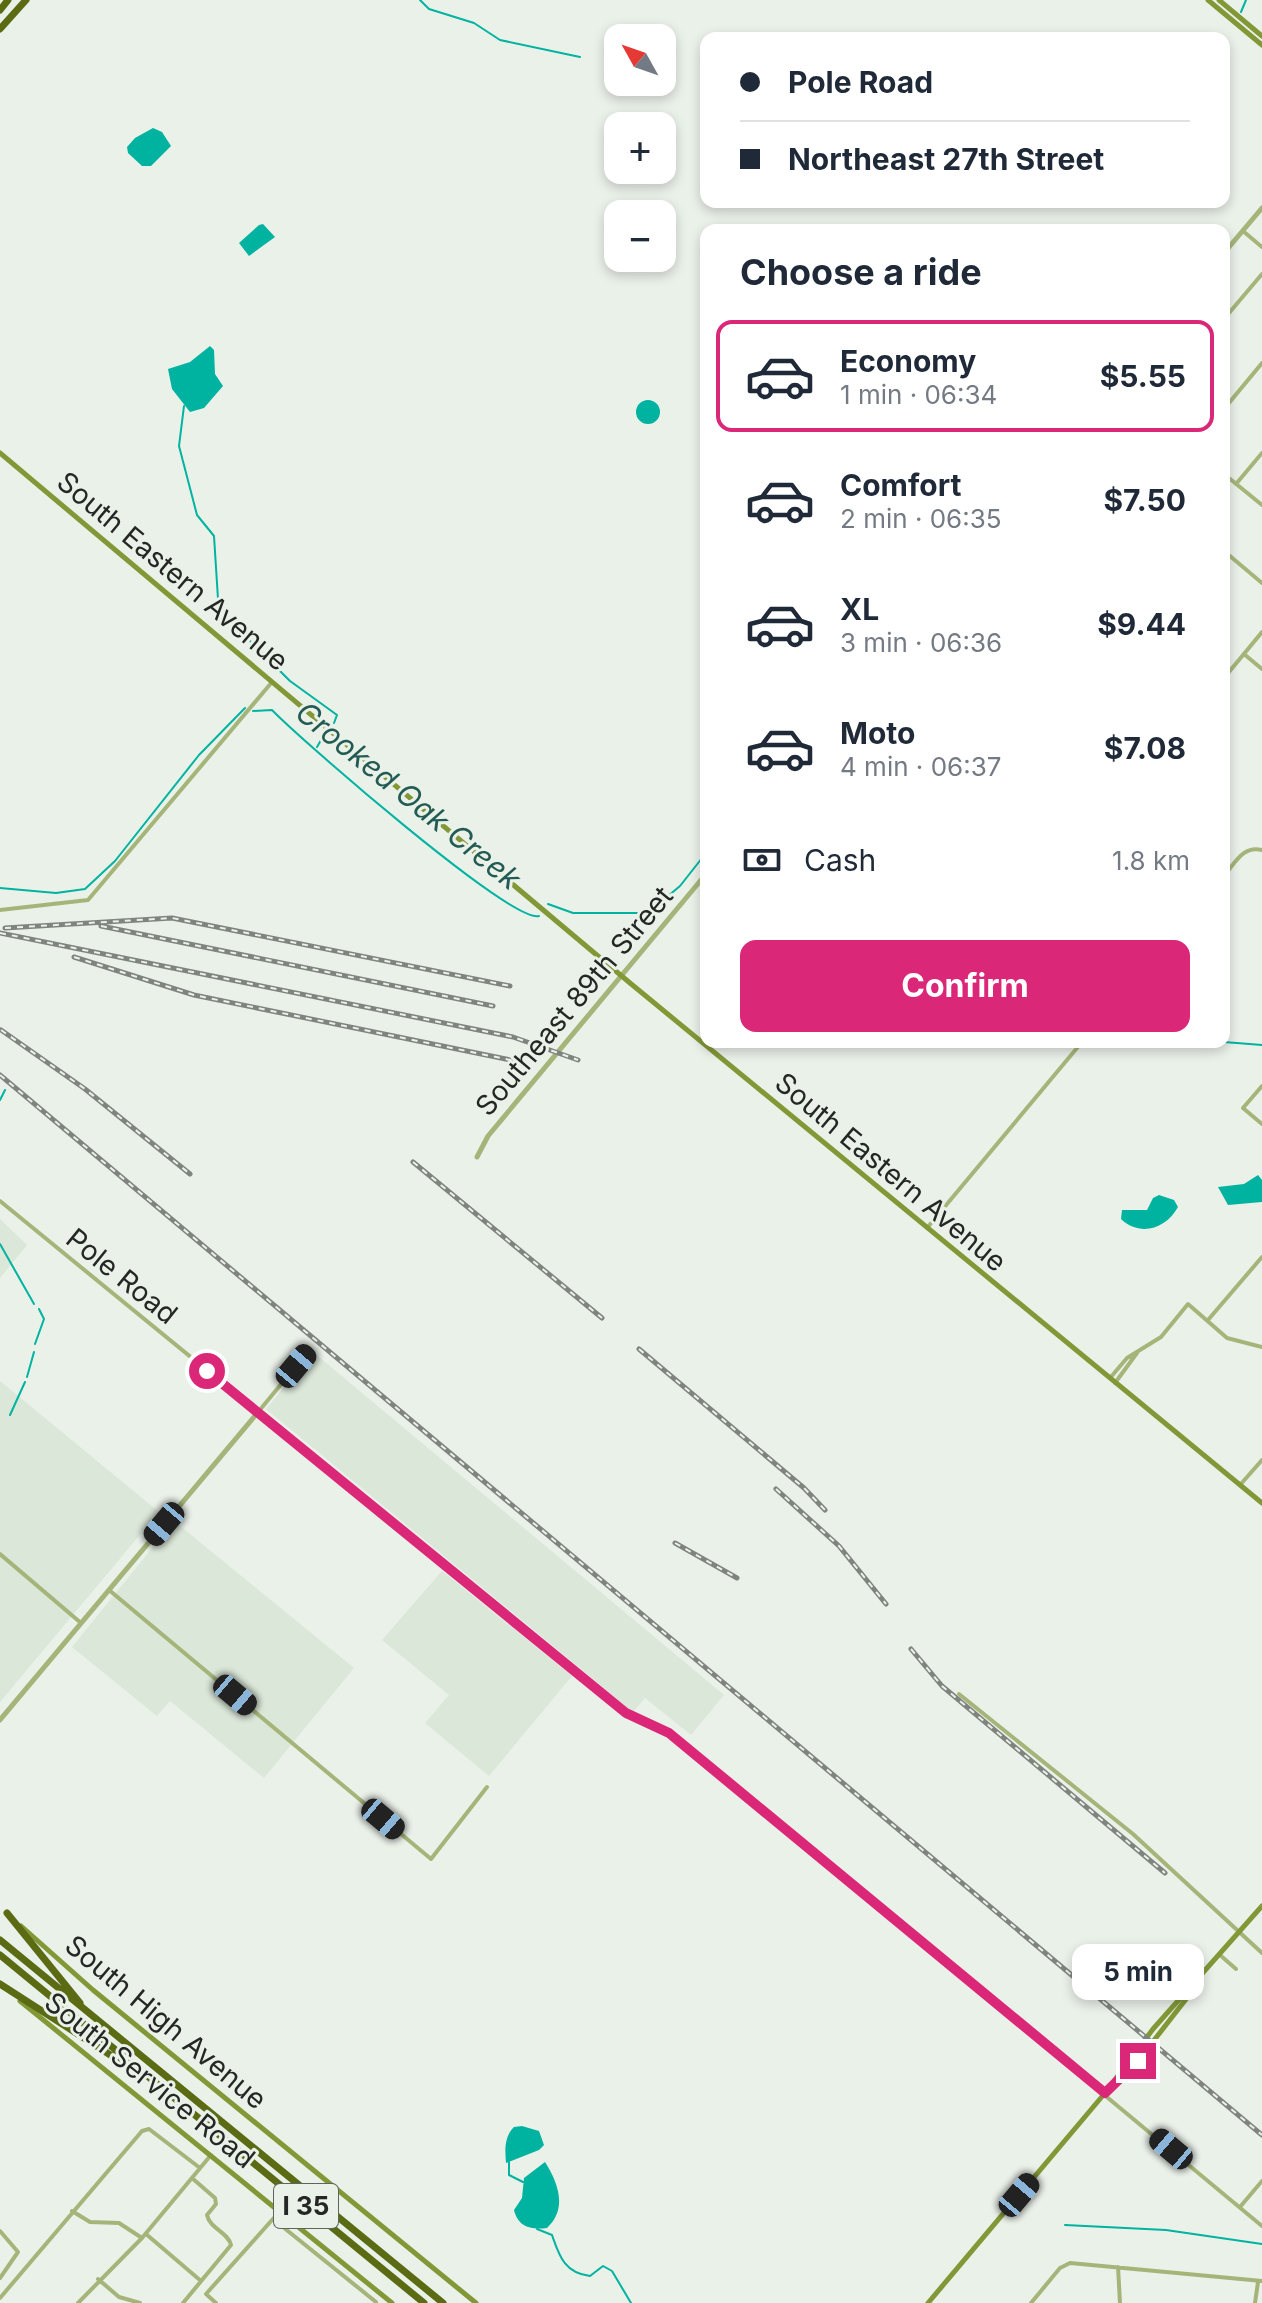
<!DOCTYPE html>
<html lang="en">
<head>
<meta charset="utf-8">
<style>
	:root { --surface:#fff; --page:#f2f2f3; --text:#1f2937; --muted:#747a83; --line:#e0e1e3; --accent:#db2777 }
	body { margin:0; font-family:Inter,sans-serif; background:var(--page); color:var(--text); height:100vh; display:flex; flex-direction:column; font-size:30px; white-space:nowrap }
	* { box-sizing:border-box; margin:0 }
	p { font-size:26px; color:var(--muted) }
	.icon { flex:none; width:44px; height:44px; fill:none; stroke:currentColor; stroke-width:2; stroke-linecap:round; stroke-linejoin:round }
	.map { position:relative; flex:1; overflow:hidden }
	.sheet { position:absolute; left:700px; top:224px; width:530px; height:824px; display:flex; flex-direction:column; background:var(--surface); border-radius:16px; box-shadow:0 4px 12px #0003 }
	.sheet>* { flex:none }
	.banner { position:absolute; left:700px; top:32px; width:530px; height:176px; border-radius:16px; box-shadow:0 4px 12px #0003; display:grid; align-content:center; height:176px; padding:0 40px; background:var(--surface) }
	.needle { width:52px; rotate:310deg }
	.fabs { position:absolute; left:604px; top:24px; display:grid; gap:16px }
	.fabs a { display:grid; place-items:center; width:72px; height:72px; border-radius:16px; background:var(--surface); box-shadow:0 4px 12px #0003; font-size:40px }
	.end { position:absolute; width:36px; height:36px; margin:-18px; border:10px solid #db2777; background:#fff; box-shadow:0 0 0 4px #fff }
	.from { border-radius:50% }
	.bubble { position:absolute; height:56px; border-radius:16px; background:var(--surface); box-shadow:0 4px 12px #0003; font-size:26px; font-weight:700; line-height:56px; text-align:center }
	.car { position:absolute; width:24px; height:48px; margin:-24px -12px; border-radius:10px; box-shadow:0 0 6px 2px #0007; background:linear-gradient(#222 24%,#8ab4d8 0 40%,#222 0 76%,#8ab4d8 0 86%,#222 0) }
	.banner b { display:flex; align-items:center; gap:28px; height:76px; font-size:30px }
	.banner b+b { border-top:2px solid var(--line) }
	.banner i { width:20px; height:20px; background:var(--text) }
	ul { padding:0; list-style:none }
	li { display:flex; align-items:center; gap:24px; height:112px; margin:0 16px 12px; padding:0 24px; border:4px solid transparent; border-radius:16px }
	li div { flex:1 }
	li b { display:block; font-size:30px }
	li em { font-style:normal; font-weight:700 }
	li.selected { border-color:var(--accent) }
	li>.icon { width:72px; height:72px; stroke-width:1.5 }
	h2 { padding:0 40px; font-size:36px; line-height:96px }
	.pay { display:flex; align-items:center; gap:20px; height:88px; padding:0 40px; font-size:30px }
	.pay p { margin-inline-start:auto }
	.button { display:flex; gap:16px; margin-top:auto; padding:16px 40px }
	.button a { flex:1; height:92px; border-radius:16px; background:var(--accent); color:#fff; font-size:32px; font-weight:700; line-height:92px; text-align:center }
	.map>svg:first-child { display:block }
	.built { fill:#dbe7d9 }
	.water { fill:#00b3a1 }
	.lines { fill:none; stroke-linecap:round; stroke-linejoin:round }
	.stream { stroke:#00b3a1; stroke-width:2 }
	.minor { stroke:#a5b57a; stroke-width:4 }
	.tertiary { stroke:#a5b57a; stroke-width:5 }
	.secondary { stroke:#829837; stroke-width:5 }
	.motorway { stroke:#5a6b14; stroke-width:7 }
	.rail-casing { stroke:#7f847f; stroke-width:5 }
	.rail { stroke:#eaf1e9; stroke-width:2; stroke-dasharray:6; stroke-linecap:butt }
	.route { stroke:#db2777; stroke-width:10 }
	.labels { text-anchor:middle; stroke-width:6; stroke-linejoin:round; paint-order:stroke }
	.shield { fill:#eaf1e9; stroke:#5f645f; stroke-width:2 }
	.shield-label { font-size:26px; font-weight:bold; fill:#242724 }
	.street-label { font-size:28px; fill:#242724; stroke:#eaf1e9 }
	.water-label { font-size:30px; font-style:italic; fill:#225b53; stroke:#eaf1e9 }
</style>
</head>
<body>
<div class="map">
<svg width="1262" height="2303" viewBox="0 0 1262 2303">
	<rect width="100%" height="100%" fill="#eaf1e9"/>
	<!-- built -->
	<path class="built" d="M 0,1219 L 27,1245 L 0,1278 Z
		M 313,1352 L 724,1695 L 691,1735 L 645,1698 L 633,1712 L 266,1409 Z
		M 0,1381 L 159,1512 L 0,1702 Z
		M 174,1521 L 354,1668 L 264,1778 L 170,1701 L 157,1716 L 72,1647 Z
		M 442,1571 L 572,1676 L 489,1776 L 425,1723 L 449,1695 L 382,1640 Z"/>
	<!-- water -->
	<path class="water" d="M 153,128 L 162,132 L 171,146 L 151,166 L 142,166 L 128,153 L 127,147 L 135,138 Z
		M 259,225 L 263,224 L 275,237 L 249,256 L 239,243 Z
		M 210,346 L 214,350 L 215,374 L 223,386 L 204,408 L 190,412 L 172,389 L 168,369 L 190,362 Z
		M636 412a12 12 0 1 1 24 0a12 12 0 1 1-24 0Z
		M 1258,1175 L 1262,1180 L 1262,1202 L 1228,1205 L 1218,1187 L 1244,1184 Z
		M 1159,1195 L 1174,1200 L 1178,1207 C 1166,1229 1140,1237 1121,1219 L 1122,1210 L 1147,1210 L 1153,1198 Z
		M 522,2126 L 539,2131 L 544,2145 L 539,2150 L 506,2163 C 505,2150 504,2137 514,2127 Z
		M 545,2162 C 558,2182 568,2209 547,2228 C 531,2230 518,2227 514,2210 L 522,2198 L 524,2178 Z"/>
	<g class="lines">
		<!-- stream -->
		<path class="stream" d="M 420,0 L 429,9 L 474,23 L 500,40 L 580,57
			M 1241,12 L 1246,0
			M 184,406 L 179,446 L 197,515 L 214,536 L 218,599 L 224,615 L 290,681 L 337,715 L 334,723
			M 253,711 L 272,710 C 301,740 511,923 539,916
			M 317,747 L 324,735
			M 0,888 L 56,893 L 85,889 L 115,861 L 199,755 L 245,708
			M 548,904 L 573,913 L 648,913 L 680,886 L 706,853
			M 1224,1042 L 1262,1045
			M 0,1100 L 5,1090
			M 0,1244 L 34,1304
			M 35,1344 L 44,1319 L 39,1309
			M 27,1377 L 34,1352
			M 10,1415 L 25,1382
			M 509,2162 L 509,2175 L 523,2182
			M 1065,2225 L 1166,2230 L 1262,2244
			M 537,2229 L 552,2235 C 559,2255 564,2273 590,2276 L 603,2266 L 612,2271 L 631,2303"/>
		<!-- minor -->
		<path class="minor" d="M 1243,231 L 1262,247
			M 1224,319 L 1262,274
			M 1224,409 L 1262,363
			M 1224,474 L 1262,505
			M 1236,484 L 1262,453
			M 1224,551 L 1262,583
			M 1244,654 L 1262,669
			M 1224,678 L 1262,632
			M 1224,876 C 1235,863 1243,845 1262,850
			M 0,910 L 88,900 L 272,682
			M 1262,1086 L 1243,1108 L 1262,1124
			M 0,1201 L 626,1713 L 669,1733 L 1262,2226
			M 927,1228 L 1082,1042
			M 1208,1320 L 1262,1257
			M 1110,1378 L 1127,1358 L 1161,1337 L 1188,1304 L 1227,1338 L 1262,1347
			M 1115,1383 L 1137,1353
			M 259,1411 L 310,1349
			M 1240,1485 L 1262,1460
			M 0,1554 L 81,1623
			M 109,1590 L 431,1859 L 487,1787
			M 959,1694 L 1133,1834 L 1262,1953
			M 1220,1955 L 1236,1969
			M 1240,2207 L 1262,2181
			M 72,2211 L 90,2222 L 119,2223 L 142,2238
			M 273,2219 L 376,2302
			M 0,2231 L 18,2252 L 0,2278
			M 146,2234 L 201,2281
			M 1118,2267 L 1120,2303
			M 98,2279 L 119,2297 L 140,2303
			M 0,2298 L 142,2131 L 149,2129 L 200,2168
			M 78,2303 L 142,2238 L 211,2155
			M 183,2303 L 231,2245 C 228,2232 210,2229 207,2215 L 216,2204 L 215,2198 L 192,2178
			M 216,2303 L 206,2294 L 280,2211
			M 1031,2303 L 1060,2268 L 1070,2263 L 1262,2281
			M 1255,2303 L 1258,2282"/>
		<!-- tertiary -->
		<path class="tertiary" d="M 1224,253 L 1262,208
			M 477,1157 L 488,1136 L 706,874
			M 0,1720 L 259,1411"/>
		<!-- secondary -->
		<path class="secondary" d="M 1208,0 L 1262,45
			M 1219,0 L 1262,36
			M 0,453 L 630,983 L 1262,1503
			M 21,1926 L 93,1990 L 476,2303
			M 20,2001 L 392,2303
			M 1106,2093 L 1148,2048 L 1197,1985
			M 928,2303 L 1105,2093 L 1153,2029 L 1262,1906"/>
		<!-- motorway -->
		<path class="motorway" d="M 0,10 L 8,0
			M 0,29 L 26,0
			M 7,1913 L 80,2003
			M 0,1940 L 443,2303
			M 0,1955 L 424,2303
			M 0,1984 L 129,2067"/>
		<defs>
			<path id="rail" d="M 101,926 L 493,1006
				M 5,928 L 172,918 L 510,986
				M 0,933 L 513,1037 L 578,1060
				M 74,957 L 194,995 L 525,1063
				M 1,1030 L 85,1089 L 190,1174
				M 0,1075 L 1262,2135
				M 413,1162 L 602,1318
				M 639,1349 L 804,1488 L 825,1510
				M 776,1489 L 839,1546 L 886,1604
				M 675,1543 L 737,1578
				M 911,1649 L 942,1686 L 1165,1873"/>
		</defs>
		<!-- rail casing -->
		<use href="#rail" class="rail-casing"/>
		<!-- rail -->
		<use href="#rail" class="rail"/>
	</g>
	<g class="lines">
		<!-- route -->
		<path class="route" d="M 207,1371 L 626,1713 L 669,1733 L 1105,2093 L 1138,2061"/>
	</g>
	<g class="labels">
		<!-- shield labels -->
		<rect class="shield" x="274" y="2184" width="64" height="44" rx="6"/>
		<g class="shield-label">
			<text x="306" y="2215">I 35</text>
		</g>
		<!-- street labels -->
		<g class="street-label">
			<text transform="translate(173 571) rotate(40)" y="10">South Eastern Avenue</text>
			<text transform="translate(574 1001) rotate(-50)" y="10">Southeast 89th Street</text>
			<text transform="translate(891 1172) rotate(40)" y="10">South Eastern Avenue</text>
			<text transform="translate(122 1276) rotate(39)" y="10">Pole Road</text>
			<text transform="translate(166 2022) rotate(40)" y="10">South High Avenue</text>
			<text transform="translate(150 2080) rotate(39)" y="10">South Service Road</text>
		</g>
		<!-- water labels -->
		<g class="water-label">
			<text transform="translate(408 796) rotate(39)" y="10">Crooked Oak Creek</text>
		</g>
	</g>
</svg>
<div class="fabs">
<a><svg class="needle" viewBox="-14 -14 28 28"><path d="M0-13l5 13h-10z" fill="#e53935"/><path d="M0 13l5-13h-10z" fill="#747a83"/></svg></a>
<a>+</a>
<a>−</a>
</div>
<i class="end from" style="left:207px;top:1371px"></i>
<i class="end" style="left:1138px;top:2061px"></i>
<div class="bubble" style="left:1072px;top:1944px;width:132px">5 min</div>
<i class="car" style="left:296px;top:1366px;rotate:40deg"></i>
<i class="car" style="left:164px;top:1524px;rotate:220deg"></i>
<i class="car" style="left:235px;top:1695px;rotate:130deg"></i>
<i class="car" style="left:383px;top:1819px;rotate:130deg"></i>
<i class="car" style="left:1171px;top:2149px;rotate:310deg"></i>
<i class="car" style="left:1019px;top:2195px;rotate:40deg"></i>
<div class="banner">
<b><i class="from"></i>Pole Road</b>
<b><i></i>Northeast 27th Street</b>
</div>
<section class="sheet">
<h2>Choose a ride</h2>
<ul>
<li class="selected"><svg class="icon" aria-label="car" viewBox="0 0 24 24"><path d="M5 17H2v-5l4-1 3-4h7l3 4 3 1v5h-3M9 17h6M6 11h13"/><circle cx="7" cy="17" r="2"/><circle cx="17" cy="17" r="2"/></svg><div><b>Economy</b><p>1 min · 06:34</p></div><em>$5.55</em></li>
<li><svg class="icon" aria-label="car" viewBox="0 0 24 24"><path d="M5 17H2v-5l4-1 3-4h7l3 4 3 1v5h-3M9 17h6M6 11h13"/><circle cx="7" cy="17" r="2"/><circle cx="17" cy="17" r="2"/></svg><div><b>Comfort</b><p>2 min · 06:35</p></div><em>$7.50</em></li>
<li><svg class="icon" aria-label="car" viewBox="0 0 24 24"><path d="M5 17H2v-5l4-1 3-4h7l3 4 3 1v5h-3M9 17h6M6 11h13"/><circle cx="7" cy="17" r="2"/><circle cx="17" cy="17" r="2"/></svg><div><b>XL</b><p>3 min · 06:36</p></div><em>$9.44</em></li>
<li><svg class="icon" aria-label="car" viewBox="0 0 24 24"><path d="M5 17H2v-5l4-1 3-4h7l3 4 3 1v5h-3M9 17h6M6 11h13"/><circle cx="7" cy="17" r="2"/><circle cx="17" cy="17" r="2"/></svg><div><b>Moto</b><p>4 min · 06:37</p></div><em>$7.08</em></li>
</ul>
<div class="pay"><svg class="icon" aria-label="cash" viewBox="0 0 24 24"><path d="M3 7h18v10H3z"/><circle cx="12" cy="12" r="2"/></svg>Cash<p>1.8 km</p></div>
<div class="button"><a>Confirm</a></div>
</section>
</div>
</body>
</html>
